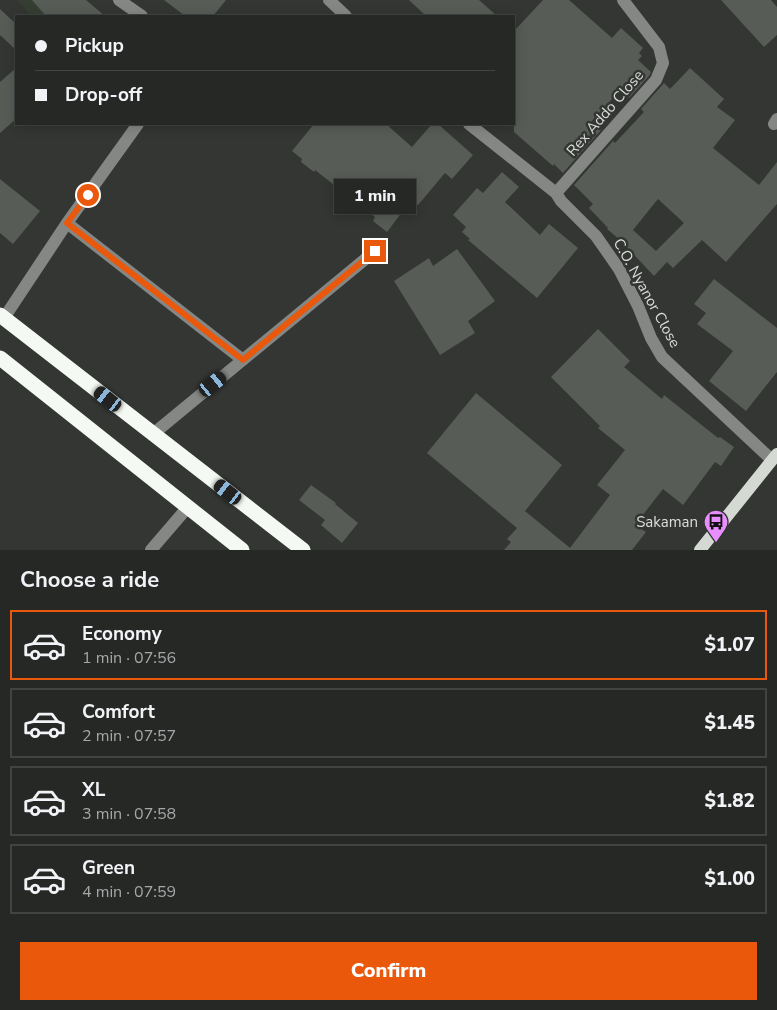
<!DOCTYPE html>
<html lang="en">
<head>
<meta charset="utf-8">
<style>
	:root { --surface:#262826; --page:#323432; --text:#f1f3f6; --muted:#a4a6a7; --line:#424443; --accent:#ea580c }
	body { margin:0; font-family:"Nunito Sans",sans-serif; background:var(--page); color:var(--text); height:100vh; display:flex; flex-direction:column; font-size:19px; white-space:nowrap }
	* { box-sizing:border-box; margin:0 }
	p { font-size:16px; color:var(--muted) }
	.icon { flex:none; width:28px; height:28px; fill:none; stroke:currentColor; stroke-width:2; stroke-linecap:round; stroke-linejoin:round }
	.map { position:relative; height:550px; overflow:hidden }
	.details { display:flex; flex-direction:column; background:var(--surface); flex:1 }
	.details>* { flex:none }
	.hud { position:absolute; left:15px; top:15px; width:500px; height:110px; border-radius:0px; box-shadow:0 2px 12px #0003,0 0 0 1px var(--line); display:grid; align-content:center; height:110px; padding:0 20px; background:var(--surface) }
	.end { position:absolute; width:22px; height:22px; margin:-11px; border:6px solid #ea580c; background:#fff; box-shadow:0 0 0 2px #fff }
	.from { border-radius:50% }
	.bubble { position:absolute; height:35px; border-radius:0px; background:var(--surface); box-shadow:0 2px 12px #0003,0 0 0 1px var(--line); font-size:16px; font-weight:800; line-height:35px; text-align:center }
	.car { position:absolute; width:15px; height:30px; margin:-15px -8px; border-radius:6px; box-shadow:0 0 4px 1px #0007; background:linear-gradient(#222 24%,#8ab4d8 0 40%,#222 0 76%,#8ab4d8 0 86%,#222 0) }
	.hud b { display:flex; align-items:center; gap:18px; height:48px; font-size:19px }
	.hud b+b { border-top:1px solid var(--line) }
	.hud i { width:12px; height:12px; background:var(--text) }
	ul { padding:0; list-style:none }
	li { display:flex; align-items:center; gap:15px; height:70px; margin:0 10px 8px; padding:0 10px; border:2px solid var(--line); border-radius:0px }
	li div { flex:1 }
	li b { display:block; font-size:19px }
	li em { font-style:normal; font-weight:800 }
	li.selected { border-color:var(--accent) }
	li>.icon { width:45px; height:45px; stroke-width:1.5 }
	h2 { padding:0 20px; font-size:22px; line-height:60px }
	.button { display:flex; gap:10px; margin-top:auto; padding:10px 20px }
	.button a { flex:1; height:58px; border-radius:0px; background:var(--accent); color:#fff; font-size:20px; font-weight:800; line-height:58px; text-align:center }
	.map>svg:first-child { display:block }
	.built { fill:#363e34 }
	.building { fill:#585c57; fill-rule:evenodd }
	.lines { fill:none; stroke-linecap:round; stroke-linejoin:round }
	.minor { stroke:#858785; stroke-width:12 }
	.major { stroke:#d5d9d4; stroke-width:12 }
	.highway { stroke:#f4f9f3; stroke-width:15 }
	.route { stroke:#ea580c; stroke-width:6 }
	.labels { text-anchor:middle; stroke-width:5; stroke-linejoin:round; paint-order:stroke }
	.street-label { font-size:15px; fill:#dbddda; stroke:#333632 }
	.poi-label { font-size:15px; fill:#dbddda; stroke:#333632; text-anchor:end }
</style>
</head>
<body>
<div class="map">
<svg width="777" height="550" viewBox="0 0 777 550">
	<rect width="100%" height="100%" fill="#333632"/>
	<!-- built -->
	<path class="built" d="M 17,0 L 84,0 L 65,16 L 31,16 Z"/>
	<!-- building -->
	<path class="building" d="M 32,0 L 86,0 L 105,16 L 46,16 Z
		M 164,0 L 226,0 L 213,16 L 185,16 Z
		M 409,0 L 479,0 L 497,16 L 426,16 Z
		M 543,0 L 569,0 L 612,38 L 621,28 L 643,48 L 639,53 L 642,56 L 638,60 L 651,72 L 649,76 L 629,98 L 620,90 L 591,122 L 601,130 L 563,173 L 554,164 L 553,166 L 514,132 L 514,31 Z
		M 721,0 L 771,0 L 777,7 L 777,35 L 764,47 Z
		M 0,9 L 16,24 L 16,50 L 0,35 Z
		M 16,68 L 16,119 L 0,133 L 0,82 Z
		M 690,68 L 724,99 L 717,107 L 735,120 L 713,148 L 759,185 L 777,162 L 777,204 L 726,262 L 702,240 L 673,268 L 667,262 L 654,276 L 620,240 L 607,229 L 608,228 L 589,208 L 593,204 L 574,185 L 613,141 L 615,143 L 644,112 L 641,109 L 664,83 L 670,89 ZM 658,199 L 684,223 L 656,251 L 633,230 Z
		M 314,124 L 386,124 L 412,147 L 432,124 L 438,124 L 473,155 L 452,179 L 445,173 L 418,205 L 412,199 L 387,232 L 373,221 L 375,217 L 315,170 L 314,172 L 301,162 L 302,159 L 292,151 Z
		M 502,172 L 519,187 L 505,202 L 540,235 L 549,224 L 578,248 L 537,298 L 468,240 L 470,239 L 462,232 L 466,227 L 453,215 L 477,188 L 483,193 Z
		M 0,179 L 40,211 L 13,244 L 0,233 Z
		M 457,249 L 495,301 L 468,321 L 475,333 L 440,355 L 394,281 L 429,258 L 433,266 Z
		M 714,279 L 777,328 L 777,372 L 746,411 L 709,381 L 733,351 L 697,324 L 706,313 L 694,304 Z
		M 598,329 L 630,361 L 624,367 L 662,399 L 664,395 L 718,438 L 720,437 L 734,447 L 721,466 L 715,462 L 683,505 L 663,489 L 635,525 L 646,532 L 632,550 L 504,550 L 511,542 L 507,539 L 517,528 L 427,453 L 476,393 L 562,465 L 525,511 L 570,548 L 610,495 L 597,485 L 625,450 L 598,428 L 600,426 L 551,377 Z
		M 311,485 L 336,503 L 335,504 L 358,523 L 342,543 L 321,525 L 325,520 L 299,500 Z"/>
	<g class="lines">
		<!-- minor -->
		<path class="minor" d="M 119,0 L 142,16
			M 329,0 L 346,16
			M 469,124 L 556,193 L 561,201 L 596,236 L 619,269 L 638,306 L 651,338 L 662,357 L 772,460
			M 774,124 L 777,119
			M 556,193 L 656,80 L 663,63 L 659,47 L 623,0
			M 67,223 L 243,360
			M 4,318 L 67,223 L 138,124
			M 153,434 L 375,251
			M 151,550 L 187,508"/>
		<!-- major -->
		<path class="major" d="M 700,550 L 777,454"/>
		<!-- highway -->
		<path class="highway" d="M 0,315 L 303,550
			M 0,358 L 242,550"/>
	</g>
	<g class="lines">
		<!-- route -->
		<path class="route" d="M 88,195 L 67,223 L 243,360 L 375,251"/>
	</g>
	<!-- icons -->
	<defs>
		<symbol id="bus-pin" viewBox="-11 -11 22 30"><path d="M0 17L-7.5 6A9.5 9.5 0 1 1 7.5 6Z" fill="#e88eff" stroke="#333632"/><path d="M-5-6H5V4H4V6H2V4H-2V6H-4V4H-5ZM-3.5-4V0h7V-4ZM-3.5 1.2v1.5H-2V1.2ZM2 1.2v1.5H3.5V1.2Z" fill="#111"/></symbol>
	</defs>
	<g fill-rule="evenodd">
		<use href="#bus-pin" x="702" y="508" width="28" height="38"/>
	</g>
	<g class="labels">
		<!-- street labels -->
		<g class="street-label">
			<text transform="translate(605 113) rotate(-49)" y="5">Rex Addo Close</text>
			<text transform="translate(647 293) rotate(61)" y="5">C.O. Nyanor Close</text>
		</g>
		<!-- poi labels -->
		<g class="poi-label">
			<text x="698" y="527">Sakaman</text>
		</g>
	</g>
</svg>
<i class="end from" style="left:88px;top:195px"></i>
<i class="end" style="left:375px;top:251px"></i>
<div class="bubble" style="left:334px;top:179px;width:82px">1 min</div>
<i class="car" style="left:213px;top:384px;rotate:51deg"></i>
<i class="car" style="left:108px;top:399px;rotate:308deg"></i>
<i class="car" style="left:228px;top:492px;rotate:308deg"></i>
<div class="hud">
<b><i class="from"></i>Pickup</b>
<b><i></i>Drop-off</b>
</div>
</div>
<section class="details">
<h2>Choose a ride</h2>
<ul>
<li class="selected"><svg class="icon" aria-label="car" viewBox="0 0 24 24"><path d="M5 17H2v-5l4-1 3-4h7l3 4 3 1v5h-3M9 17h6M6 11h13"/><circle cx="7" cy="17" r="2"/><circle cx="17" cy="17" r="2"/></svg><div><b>Economy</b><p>1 min · 07:56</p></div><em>$1.07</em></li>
<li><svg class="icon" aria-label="car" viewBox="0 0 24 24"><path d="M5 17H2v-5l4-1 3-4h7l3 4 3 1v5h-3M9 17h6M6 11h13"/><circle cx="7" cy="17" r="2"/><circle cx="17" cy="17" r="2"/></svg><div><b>Comfort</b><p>2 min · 07:57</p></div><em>$1.45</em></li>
<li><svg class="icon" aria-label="car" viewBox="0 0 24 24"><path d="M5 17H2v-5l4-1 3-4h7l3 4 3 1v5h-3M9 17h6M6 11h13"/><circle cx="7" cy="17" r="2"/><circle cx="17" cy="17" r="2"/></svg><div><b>XL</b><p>3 min · 07:58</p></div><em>$1.82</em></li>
<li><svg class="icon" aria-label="car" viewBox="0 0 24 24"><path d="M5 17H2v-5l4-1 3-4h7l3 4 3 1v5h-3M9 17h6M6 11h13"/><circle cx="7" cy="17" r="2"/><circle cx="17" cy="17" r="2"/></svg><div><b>Green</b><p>4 min · 07:59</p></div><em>$1.00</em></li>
</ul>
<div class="button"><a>Confirm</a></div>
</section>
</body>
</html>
